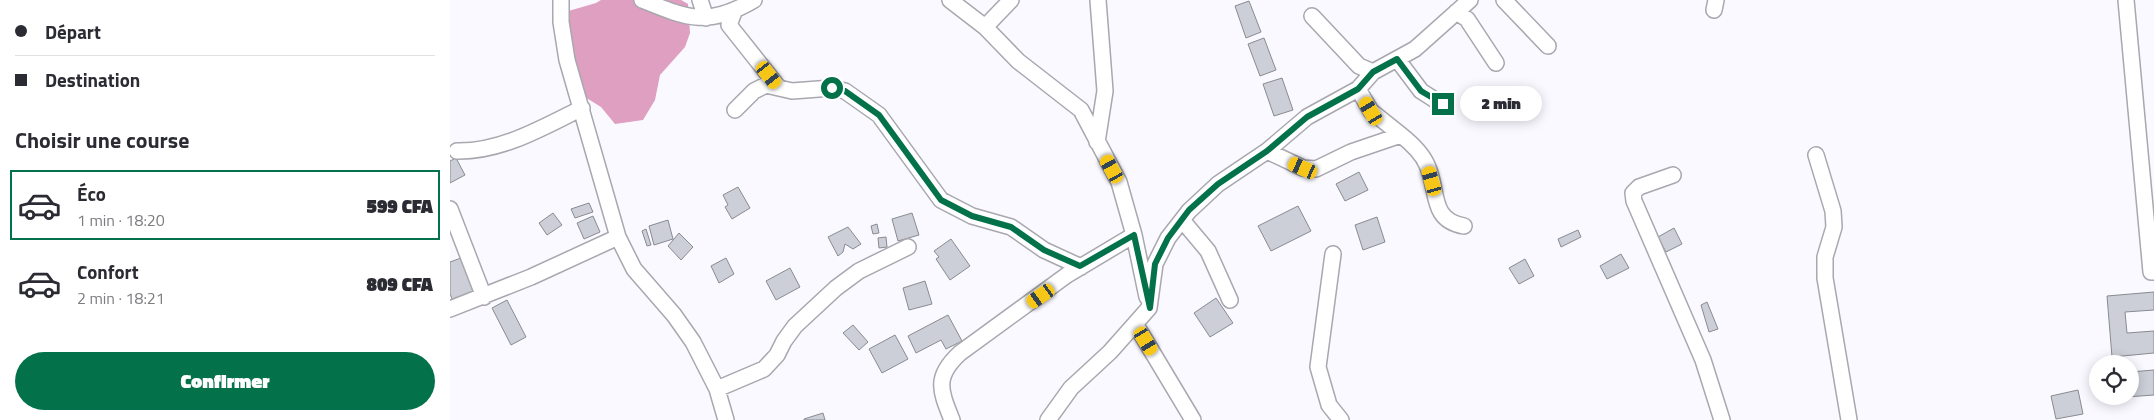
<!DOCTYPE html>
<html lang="fr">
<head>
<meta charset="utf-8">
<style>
	:root { --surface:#fff; --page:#f7f7f7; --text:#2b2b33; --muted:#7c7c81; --line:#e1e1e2; --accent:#03724b }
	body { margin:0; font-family:"Titillium Web",sans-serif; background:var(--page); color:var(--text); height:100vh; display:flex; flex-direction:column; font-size:19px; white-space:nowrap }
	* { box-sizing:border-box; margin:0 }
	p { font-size:16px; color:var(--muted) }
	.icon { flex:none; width:28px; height:28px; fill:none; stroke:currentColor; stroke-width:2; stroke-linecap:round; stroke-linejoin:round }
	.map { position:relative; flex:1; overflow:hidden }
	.side { display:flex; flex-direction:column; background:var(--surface); width:450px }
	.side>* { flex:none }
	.hud { display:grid; align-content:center; height:110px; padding:0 15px; background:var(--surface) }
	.fabs { position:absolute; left:1639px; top:355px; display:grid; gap:10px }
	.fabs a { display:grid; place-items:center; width:50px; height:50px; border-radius:50%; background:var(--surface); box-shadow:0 2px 12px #0003; font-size:25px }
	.end { position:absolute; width:22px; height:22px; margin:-11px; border:6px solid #03724b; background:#fff; box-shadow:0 0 0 2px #fff }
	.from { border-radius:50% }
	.bubble { position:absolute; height:35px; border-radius:18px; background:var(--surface); box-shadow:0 2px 12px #0003; font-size:16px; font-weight:800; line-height:35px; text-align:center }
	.car { position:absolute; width:15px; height:30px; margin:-15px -8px; border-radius:6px; box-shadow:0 0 4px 1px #0007; background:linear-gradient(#f5c518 24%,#345 0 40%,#f5c518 0 76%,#345 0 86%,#f5c518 0) }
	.hud b { display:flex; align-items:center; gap:18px; height:48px; font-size:19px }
	.hud b+b { border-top:1px solid var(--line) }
	.hud i { width:12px; height:12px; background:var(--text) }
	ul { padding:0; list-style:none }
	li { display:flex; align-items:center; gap:15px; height:70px; margin:0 10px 8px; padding:0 5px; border:2px solid transparent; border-radius:0px }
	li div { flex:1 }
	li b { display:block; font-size:19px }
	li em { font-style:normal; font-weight:800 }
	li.selected { border-color:var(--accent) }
	li>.icon { width:45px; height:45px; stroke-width:1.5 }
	h2 { padding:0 15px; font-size:22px; line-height:60px }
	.action { display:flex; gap:10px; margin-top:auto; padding:10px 15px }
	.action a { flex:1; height:58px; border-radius:30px; background:var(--accent); color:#fff; font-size:20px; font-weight:800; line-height:58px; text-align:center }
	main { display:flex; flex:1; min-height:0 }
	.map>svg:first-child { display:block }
	.forest { fill:#de9fc0 }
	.building { fill:#cccfd7; stroke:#888b92 }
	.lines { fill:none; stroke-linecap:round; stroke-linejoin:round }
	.minor-casing { stroke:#a9a7af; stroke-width:18 }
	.minor { stroke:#fff; stroke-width:15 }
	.route { stroke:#03724b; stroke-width:6 }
</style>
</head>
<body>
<main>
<section class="side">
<div class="hud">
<b><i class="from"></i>Départ</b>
<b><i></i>Destination</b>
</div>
<h2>Choisir une course</h2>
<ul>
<li class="selected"><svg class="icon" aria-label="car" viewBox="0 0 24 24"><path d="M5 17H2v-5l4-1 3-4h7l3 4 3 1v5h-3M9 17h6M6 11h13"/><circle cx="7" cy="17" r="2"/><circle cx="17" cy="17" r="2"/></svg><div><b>Éco</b><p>1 min · 18:20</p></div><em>599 CFA</em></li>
<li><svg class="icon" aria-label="car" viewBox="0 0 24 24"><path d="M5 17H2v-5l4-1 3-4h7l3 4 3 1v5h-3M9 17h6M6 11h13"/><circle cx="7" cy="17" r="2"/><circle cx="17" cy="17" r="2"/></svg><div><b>Confort</b><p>2 min · 18:21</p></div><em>809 CFA</em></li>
</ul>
<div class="action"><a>Confirmer</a></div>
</section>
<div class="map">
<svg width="1704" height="420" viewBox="0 0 1704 420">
	<rect width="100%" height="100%" fill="#faf9ff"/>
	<!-- forest -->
	<path class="forest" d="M 151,0 L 231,0 L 238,4 L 240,33 L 235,47 L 210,75 L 205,100 L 193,120 L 165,124 L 151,107 L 130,94 L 115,12 L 146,3 Z"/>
	<!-- building -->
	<path class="building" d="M 799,1 L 811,32 L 796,38 L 785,6 Z
		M 814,38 L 826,70 L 810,76 L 798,44 Z
		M 832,78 L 843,110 L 824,116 L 813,84 Z
		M 6,158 L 15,175 L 0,183 L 0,161 Z
		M 909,172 L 918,190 L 895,201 L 886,184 Z
		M 288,187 L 300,208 L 282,219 L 275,207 L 278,205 L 273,195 Z
		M 139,203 L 143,212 L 125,218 L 121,209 Z
		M 848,206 L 861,231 L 821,251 L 808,226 Z
		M 103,213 L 112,225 L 97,235 L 89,223 Z
		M 462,213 L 469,235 L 448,241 L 442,219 Z
		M 143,216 L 150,232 L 134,239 L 127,223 Z
		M 927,217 L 935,242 L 913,250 L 905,225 Z
		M 218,220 L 223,239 L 204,245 L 199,226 Z
		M 427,224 L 429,233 L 423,234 L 421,226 Z
		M 398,227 L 411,244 L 403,249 L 395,244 L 393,252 L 388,256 L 378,237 Z
		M 1224,228 L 1232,244 L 1216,252 L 1208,237 Z
		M 196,229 L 201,245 L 197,246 L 192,231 Z
		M 1128,230 L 1131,237 L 1111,247 L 1108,239 Z
		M 229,233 L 243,247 L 231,260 L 218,246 Z
		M 436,237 L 437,247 L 429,248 L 428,238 Z
		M 501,239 L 520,266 L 500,280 L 486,259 L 489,257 L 484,251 Z
		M 1171,254 L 1179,268 L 1157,279 L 1150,266 Z
		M 11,258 L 24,292 L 3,301 L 0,294 L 0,262 Z
		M 276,258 L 284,274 L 269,283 L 261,266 Z
		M 1075,259 L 1084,276 L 1069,284 L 1059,268 Z
		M 340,268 L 350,287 L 326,300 L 316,281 Z
		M 475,281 L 482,304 L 459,310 L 453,288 Z
		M 1704,292 L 1704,310 L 1675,312 L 1677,333 L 1704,331 L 1704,353 L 1662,357 L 1657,296 Z
		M 766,298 L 783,323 L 760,337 L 744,313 Z
		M 57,300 L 76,337 L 61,345 L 42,308 Z
		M 1257,302 L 1268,329 L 1259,332 L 1251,305 Z
		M 498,315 L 512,341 L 496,349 L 491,340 L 466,353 L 458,336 Z
		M 403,325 L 418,342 L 409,350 L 393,333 Z
		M 445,335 L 458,359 L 432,373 L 419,349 Z
		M 1704,370 L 1704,395 L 1662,398 L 1662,396 L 1680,396 L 1680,372 Z
		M 1628,390 L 1633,414 L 1606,419 L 1601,396 Z
		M 373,413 L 375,420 L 354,420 L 354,419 Z"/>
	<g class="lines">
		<defs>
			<path id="minor" d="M 111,0 L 111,22 L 117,60 L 168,237 L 184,269 L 224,315 L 243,342 L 267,389 L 276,420
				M 192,0 C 239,19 258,27 304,0
				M 250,0 L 256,18
				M 500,0 L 535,27 L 568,61 L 631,110 L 669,182 L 684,235 L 697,297
				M 1054,0 L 1098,46
				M 1676,0 L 1701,272 L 1704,272
				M 1264,10 L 1266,0
				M 284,12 L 279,25 L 329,88 L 342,91 L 382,88 L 395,91 L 429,115 L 491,200 L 522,216 L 561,227 L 594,250 L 631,267
				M 1006,12 L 1017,19 L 1046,63
				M 862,16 L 909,66 L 923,72
				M 535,27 L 561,0
				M 947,59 L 971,91 L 993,105
				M 908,89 L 921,111 L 951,135
				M 285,110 L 304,91 L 316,85 L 329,88
				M 647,142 L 655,91 L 648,0
				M 7,151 C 51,152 94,127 132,108
				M 817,151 L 853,168 L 866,169 L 901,152 L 951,135 C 961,143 972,153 977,165 C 989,190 979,220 1014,226
				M 1366,155 L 1383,211 L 1384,227 L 1375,257 L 1375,278 L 1399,420
				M 1223,175 L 1189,187 L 1183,193 L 1184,201 L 1253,360 L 1272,420
				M 0,209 L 34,297
				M 732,220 L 758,251 L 780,300
				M 883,254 L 868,367 L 879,405 L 891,420
				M 0,309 L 81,277 L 168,237
				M 686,325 L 743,420
				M 267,389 L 314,369 L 327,355 L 334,341 L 345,326 L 386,288 L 409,271 L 458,247
				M 502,420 C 490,390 484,377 510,353 L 617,275 L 684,235
				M 598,420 L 621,388 L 660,352 L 699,308 L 705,264 L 718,238 L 739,211 L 768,184 L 817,151 L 857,117 L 908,89 L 923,72 L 965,49 L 1020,0"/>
		</defs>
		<!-- minor casing -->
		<use href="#minor" class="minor-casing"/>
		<!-- minor -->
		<use href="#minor" class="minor"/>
	</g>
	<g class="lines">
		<!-- route -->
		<path class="route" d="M 382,88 L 395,91 L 429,115 L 491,200 L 522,216 L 561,227 L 594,250 L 630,266 L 684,235 L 700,308 L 705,264 L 718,238 L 739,210 L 768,184 L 817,151 L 857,117 L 908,89 L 923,72 L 947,59 L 971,91 L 993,104"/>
	</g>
</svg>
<div class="fabs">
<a><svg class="icon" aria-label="locate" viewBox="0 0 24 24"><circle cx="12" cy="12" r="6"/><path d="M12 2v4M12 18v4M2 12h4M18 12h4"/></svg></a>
</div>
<i class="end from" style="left:382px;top:88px"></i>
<i class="end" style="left:993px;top:104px"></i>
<div class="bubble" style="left:1010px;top:86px;width:82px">2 min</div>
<i class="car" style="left:319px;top:75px;rotate:142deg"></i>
<i class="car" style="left:921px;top:111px;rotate:329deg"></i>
<i class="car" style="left:853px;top:168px;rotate:294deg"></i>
<i class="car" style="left:662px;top:169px;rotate:331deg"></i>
<i class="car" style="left:982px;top:181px;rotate:344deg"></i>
<i class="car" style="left:591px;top:296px;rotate:235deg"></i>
<i class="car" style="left:696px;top:341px;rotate:149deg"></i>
</div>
</main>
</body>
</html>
